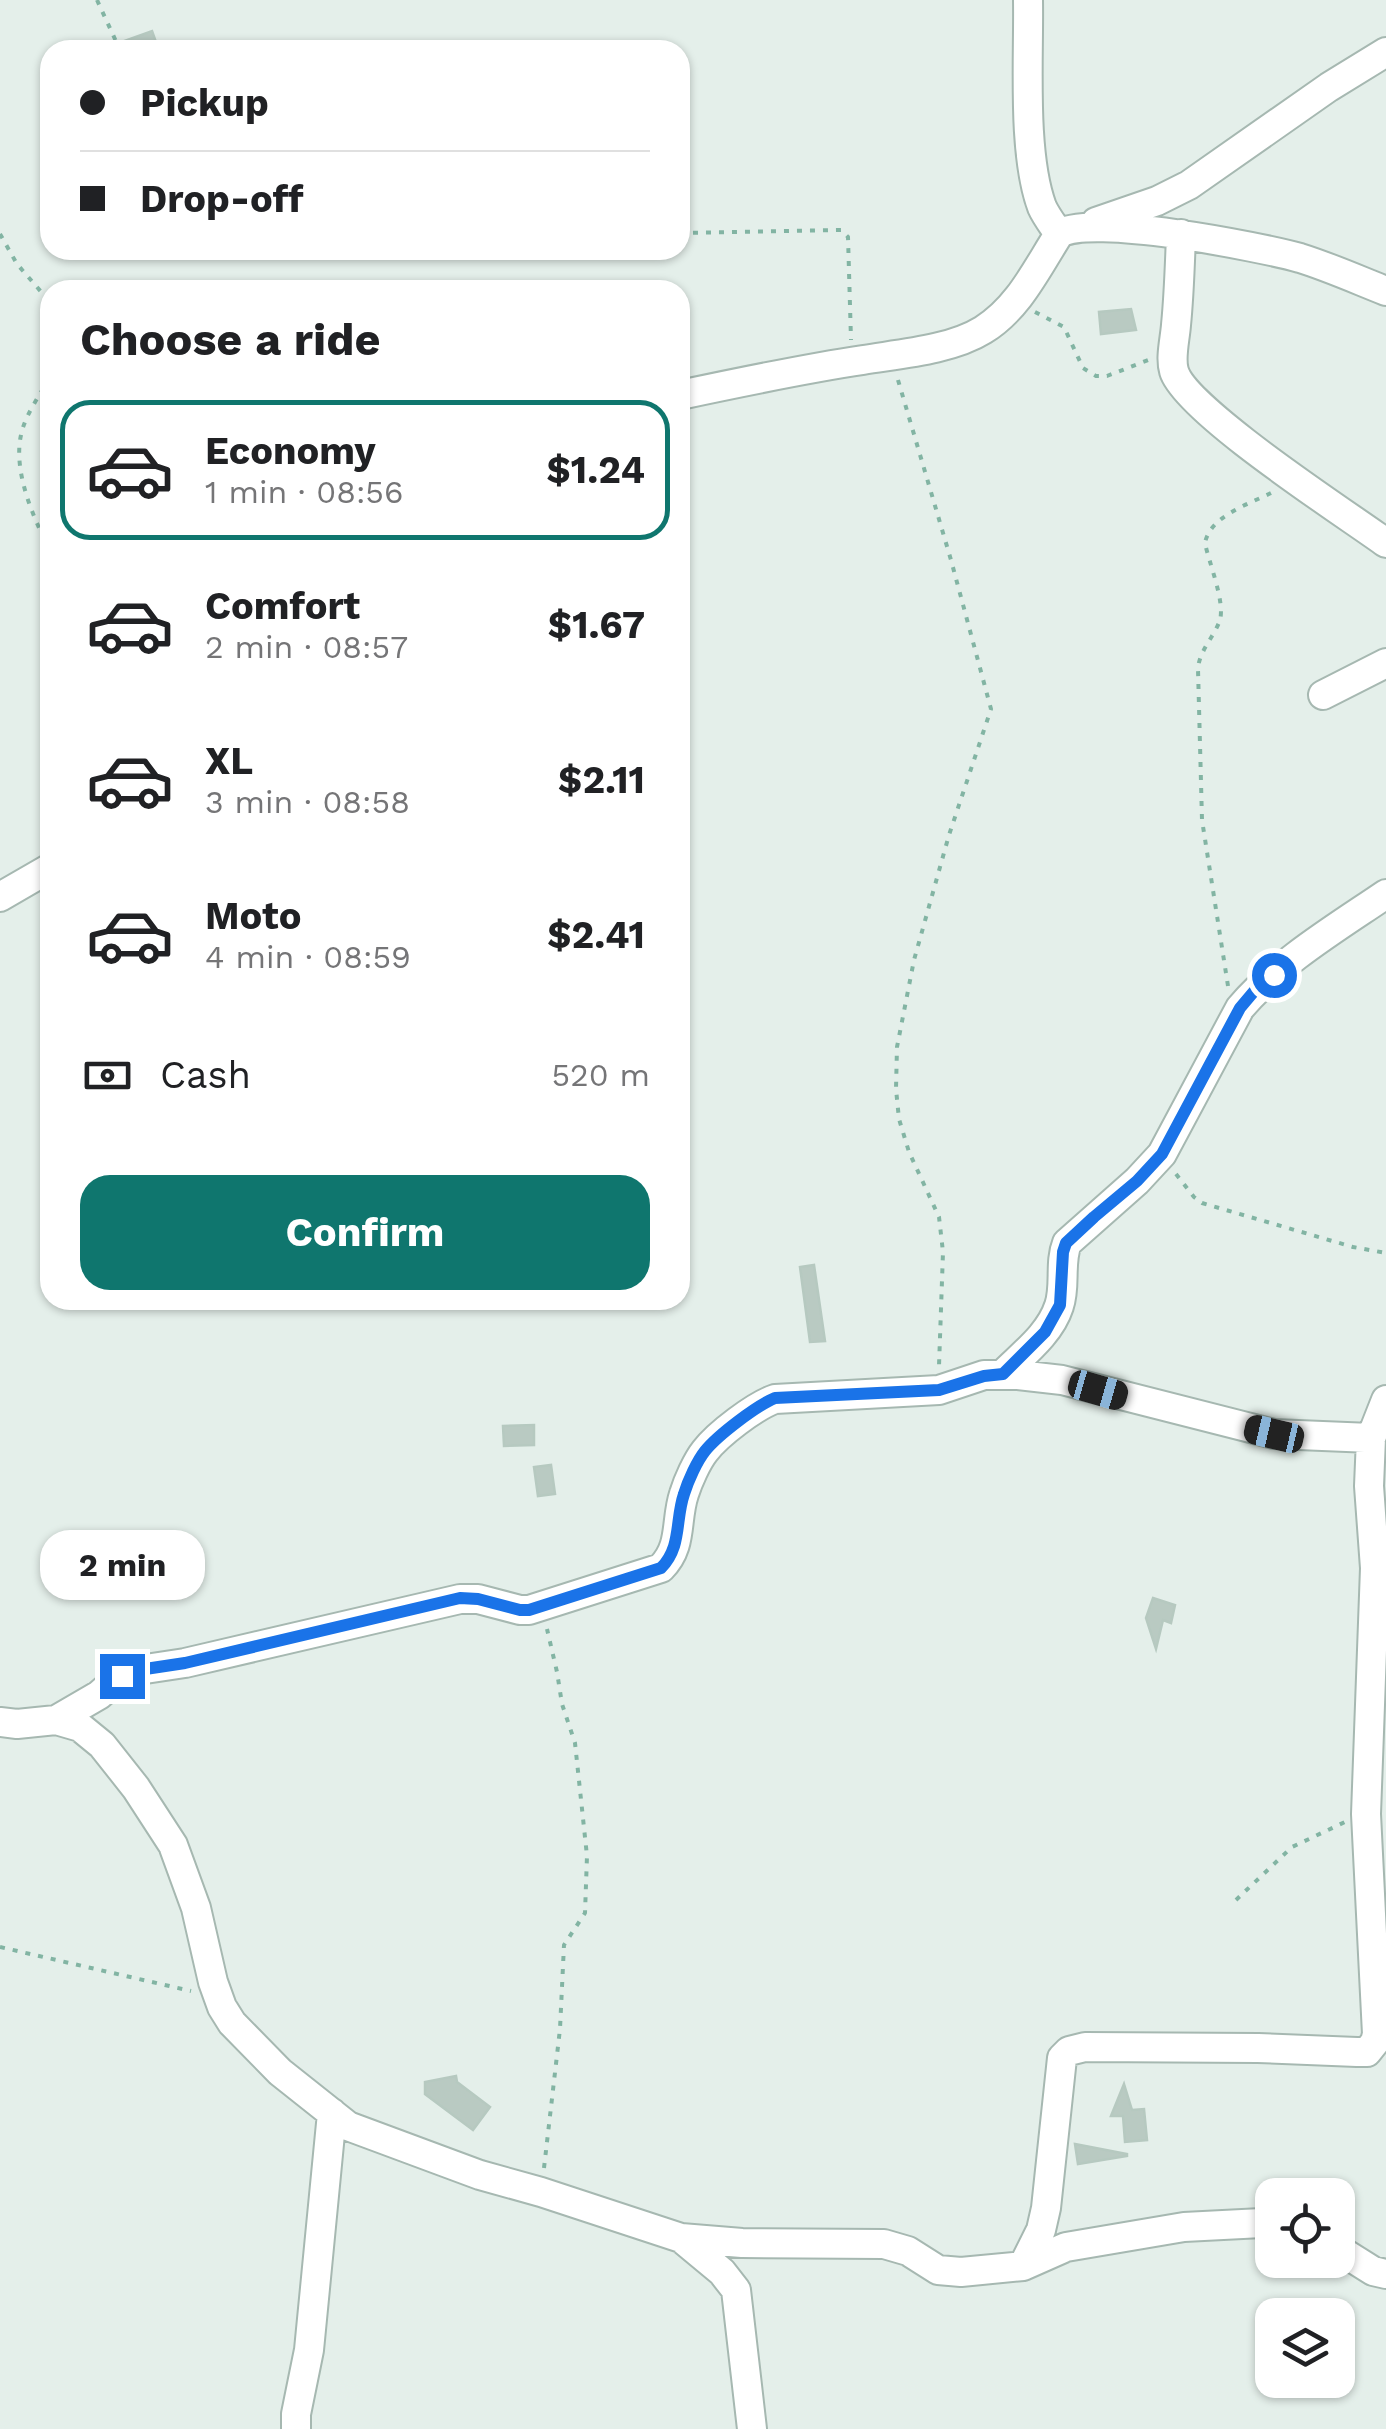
<!DOCTYPE html>
<html lang="en">
<head>
<meta charset="utf-8">
<style>
	:root { --surface:#fff; --page:#f6f6f6; --text:#202124; --muted:#757577; --line:#e0e0e0; --accent:#0f766e }
	body { margin:0; font-family:"Work Sans",sans-serif; background:var(--page); color:var(--text); height:100vh; display:flex; flex-direction:column; font-size:38px; white-space:nowrap }
	* { box-sizing:border-box; margin:0 }
	p { font-size:32px; color:var(--muted) }
	.icon { flex:none; width:55px; height:55px; fill:none; stroke:currentColor; stroke-width:2; stroke-linecap:round; stroke-linejoin:round }
	.map { position:relative; flex:1; overflow:hidden }
	.details { position:absolute; left:40px; top:280px; width:650px; height:1030px; display:flex; flex-direction:column; background:var(--surface); border-radius:30px; box-shadow:0 2px 8px #0004 }
	.details>* { flex:none }
	.banner { position:absolute; left:40px; top:40px; width:650px; height:220px; border-radius:30px; box-shadow:0 2px 8px #0004; display:grid; align-content:center; height:220px; padding:0 40px; background:var(--surface) }
	.fabs { position:absolute; left:1255px; top:2178px; display:grid; gap:20px }
	.fabs a { display:grid; place-items:center; width:100px; height:100px; border-radius:20px; background:var(--surface); box-shadow:0 2px 8px #0004; font-size:50px }
	.end { position:absolute; width:45px; height:45px; margin:-22px; border:12px solid #1a73e8; background:#fff; box-shadow:0 0 0 5px #fff }
	.from { border-radius:50% }
	.bubble { position:absolute; height:70px; border-radius:30px; background:var(--surface); box-shadow:0 2px 8px #0004; font-size:32px; font-weight:700; line-height:70px; text-align:center }
	.car { position:absolute; width:30px; height:60px; margin:-30px -15px; border-radius:12px; box-shadow:0 0 8px 2px #0007; background:linear-gradient(#222 24%,#8ab4d8 0 40%,#222 0 76%,#8ab4d8 0 86%,#222 0) }
	.banner b { display:flex; align-items:center; gap:35px; height:95px; font-size:38px }
	.banner b+b { border-top:2px solid var(--line) }
	.banner i { width:25px; height:25px; background:var(--text) }
	ul { padding:0; list-style:none }
	li { display:flex; align-items:center; gap:30px; height:140px; margin:0 20px 15px; padding:0 20px; border:5px solid transparent; border-radius:30px }
	li div { flex:1 }
	li b { display:block; font-size:38px }
	li em { font-style:normal; font-weight:700 }
	li.selected { border-color:var(--accent) }
	li>.icon { width:90px; height:90px; stroke-width:1.5 }
	h2 { padding:0 40px; font-size:45px; line-height:120px }
	.pay { display:flex; align-items:center; gap:25px; height:110px; padding:0 40px; font-size:38px }
	.pay p { margin-inline-start:auto }
	.action { display:flex; gap:20px; margin-top:auto; padding:20px 40px }
	.action a { flex:1; height:115px; border-radius:30px; background:var(--accent); color:#fff; font-size:40px; font-weight:700; line-height:115px; text-align:center }
	.map>svg:first-child { display:block }
	.building { fill:#b9cac2; stroke:#b6c9c0; stroke-width:2.5 }
	.lines { fill:none; stroke-linecap:round; stroke-linejoin:round }
	.minor-casing { stroke:#a6b8b1; stroke-width:32 }
	.path { stroke:#82b4a3; stroke-width:4; stroke-dasharray:5 8; stroke-linecap:butt }
	.minor { stroke:#fff; stroke-width:28 }
	.route { stroke:#1a73e8; stroke-width:12 }
</style>
</head>
<body>
<div class="map">
<svg width="1386" height="2429" viewBox="0 0 1386 2429">
	<rect width="100%" height="100%" fill="#e4efea"/>
	<!-- building -->
	<path class="building" d="M 152,31 L 157,45 L 144,50 L 106,50 L 105,48 Z
		M 1131,309 L 1136,330 L 1101,334 L 1099,312 Z
		M 814,1265 L 825,1341 L 810,1342 L 800,1267 Z
		M 534,1425 L 534,1445 L 504,1446 L 503,1426 Z
		M 551,1465 L 555,1494 L 538,1496 L 534,1467 Z
		M 1153,1598 L 1175,1605 L 1171,1623 L 1163,1620 L 1156,1649 L 1146,1618 Z
		M 456,2076 L 457,2082 L 490,2107 L 473,2130 L 425,2094 L 425,2082 Z
		M 1124,2084 L 1132,2110 L 1144,2109 L 1147,2140 L 1125,2142 L 1123,2116 L 1111,2116 Z
		M 1075,2144 L 1127,2154 L 1127,2156 L 1078,2164 Z"/>
	<g class="lines">
		<defs>
			<path id="minor" d="M 1028,0 C 1029,59 1022,153 1042,207 C 1046,216 1053,225 1059,234
				M 1096,222 L 1157,201 L 1189,185 L 1329,87 L 1386,52
				M 1181,234 C 1180,264 1179,295 1176,325 C 1175,339 1170,358 1174,371 C 1185,410 1346,514 1386,543
				M 680,395 C 741,382 802,369 863,360 C 899,354 951,350 983,330 C 1019,308 1037,268 1059,234 C 1088,213 1261,247 1300,258 C 1329,267 1358,280 1386,291
				M 1323,695 L 1386,663
				M 0,897 L 50,868
				M 1003,1374 C 1023,1354 1050,1334 1059,1306 C 1066,1286 1059,1263 1067,1243 L 1137,1181 L 1162,1154 L 1240,1008 C 1279,962 1336,928 1386,894
				M 56,1720 L 99,1695 L 122,1675 L 132,1671 L 185,1663 L 460,1599 L 478,1599 L 520,1610 L 529,1610 L 661,1568 C 683,1546 675,1521 684,1494 C 688,1481 697,1461 705,1451 C 718,1434 755,1406 775,1399 L 939,1390 L 984,1375 L 1018,1375 L 1062,1380 L 1274,1434 L 1371,1438
				M 0,1722 L 17,1724 L 56,1720 L 80,1727 L 102,1745 L 136,1788 L 173,1845 L 196,1908 L 213,1982 L 222,2007 L 232,2023 L 280,2072 L 348,2126 L 480,2175 L 541,2192 L 681,2238 L 742,2243 L 884,2244 L 908,2251 L 938,2270 L 961,2272 L 1023,2266 L 1066,2247 L 1184,2227 L 1262,2223 L 1272,2225
				M 681,2238 L 722,2272 L 736,2290 L 752,2429
				M 1338,2249 L 1373,2271 L 1386,2274
				M 1023,2266 L 1041,2230 L 1046,2208 L 1062,2058 L 1069,2051 L 1085,2047 L 1258,2048 L 1357,2052 L 1367,2052 L 1375,2042 L 1377,2034 L 1366,1814 L 1375,1568 L 1369,1486 L 1371,1438 L 1386,1400
				M 296,2429 L 296,2414 L 309,2350 L 332,2113"/>
		</defs>
		<!-- minor casing -->
		<use href="#minor" class="minor-casing"/>
		<!-- path -->
		<path class="path" d="M 97,0 L 120,50
			M 680,233 L 841,230 L 848,237 L 851,340
			M 0,234 L 17,264 L 43,294 L 50,306
			M 1035,312 L 1064,327 L 1083,368 L 1096,376 L 1107,376 L 1151,359
			M 50,377 C 40,395 25,415 21,435 C 13,471 33,518 50,550
			M 898,380 L 951,560 L 991,709 L 949,835 L 914,960 L 897,1047 L 896,1089 L 899,1119 L 909,1152 L 939,1217 L 943,1252 L 939,1366
			M 1228,986 L 1202,820 L 1198,669 C 1199,651 1214,637 1220,620 C 1225,601 1209,563 1205,543 C 1210,516 1249,504 1271,493
			M 1176,1174 L 1194,1197 L 1202,1203 L 1353,1247 L 1386,1253
			M 1236,1900 L 1292,1847 L 1345,1822
			M 0,1947 L 191,1991
			M 544,2168 L 560,2029 L 564,1945 L 585,1913 L 587,1856 L 575,1743 L 562,1704 L 557,1672 L 547,1629"/>
		<!-- minor -->
		<use href="#minor" class="minor"/>
	</g>
	<g class="lines">
		<!-- route -->
		<path class="route" d="M 122,1676 L 132,1671 L 185,1663 L 460,1598 L 478,1599 L 520,1610 L 529,1610 L 661,1568 C 682,1547 675,1520 684,1494 C 688,1481 697,1461 705,1451 C 718,1435 756,1406 775,1398 L 939,1390 L 984,1376 L 1003,1374 L 1045,1332 L 1060,1305 L 1063,1252 L 1066,1243 L 1094,1217 L 1137,1181 L 1162,1154 L 1240,1008 L 1256,989 L 1274,975"/>
	</g>
</svg>
<div class="fabs">
<a><svg class="icon" aria-label="locate" viewBox="0 0 24 24"><circle cx="12" cy="12" r="6"/><path d="M12 2v4M12 18v4M2 12h4M18 12h4"/></svg></a>
<a><svg class="icon" aria-label="layers" viewBox="0 0 24 24"><path d="M12 4l9 5-9 5-9-5zM3 14l9 5 9-5"/></svg></a>
</div>
<i class="end from" style="left:1274px;top:975px"></i>
<i class="end" style="left:122px;top:1676px"></i>
<div class="bubble" style="left:40px;top:1530px;width:165px">2 min</div>
<i class="car" style="left:1098px;top:1390px;rotate:106deg"></i>
<i class="car" style="left:1274px;top:1434px;rotate:283deg"></i>
<div class="banner">
<b><i class="from"></i>Pickup</b>
<b><i></i>Drop-off</b>
</div>
<section class="details">
<h2>Choose a ride</h2>
<ul>
<li class="selected"><svg class="icon" aria-label="car" viewBox="0 0 24 24"><path d="M5 17H2v-5l4-1 3-4h7l3 4 3 1v5h-3M9 17h6M6 11h13"/><circle cx="7" cy="17" r="2"/><circle cx="17" cy="17" r="2"/></svg><div><b>Economy</b><p>1 min · 08:56</p></div><em>$1.24</em></li>
<li><svg class="icon" aria-label="car" viewBox="0 0 24 24"><path d="M5 17H2v-5l4-1 3-4h7l3 4 3 1v5h-3M9 17h6M6 11h13"/><circle cx="7" cy="17" r="2"/><circle cx="17" cy="17" r="2"/></svg><div><b>Comfort</b><p>2 min · 08:57</p></div><em>$1.67</em></li>
<li><svg class="icon" aria-label="car" viewBox="0 0 24 24"><path d="M5 17H2v-5l4-1 3-4h7l3 4 3 1v5h-3M9 17h6M6 11h13"/><circle cx="7" cy="17" r="2"/><circle cx="17" cy="17" r="2"/></svg><div><b>XL</b><p>3 min · 08:58</p></div><em>$2.11</em></li>
<li><svg class="icon" aria-label="car" viewBox="0 0 24 24"><path d="M5 17H2v-5l4-1 3-4h7l3 4 3 1v5h-3M9 17h6M6 11h13"/><circle cx="7" cy="17" r="2"/><circle cx="17" cy="17" r="2"/></svg><div><b>Moto</b><p>4 min · 08:59</p></div><em>$2.41</em></li>
</ul>
<div class="pay"><svg class="icon" aria-label="cash" viewBox="0 0 24 24"><path d="M3 7h18v10H3z"/><circle cx="12" cy="12" r="2"/></svg>Cash<p>520 m</p></div>
<div class="action"><a>Confirm</a></div>
</section>
</div>
</body>
</html>
